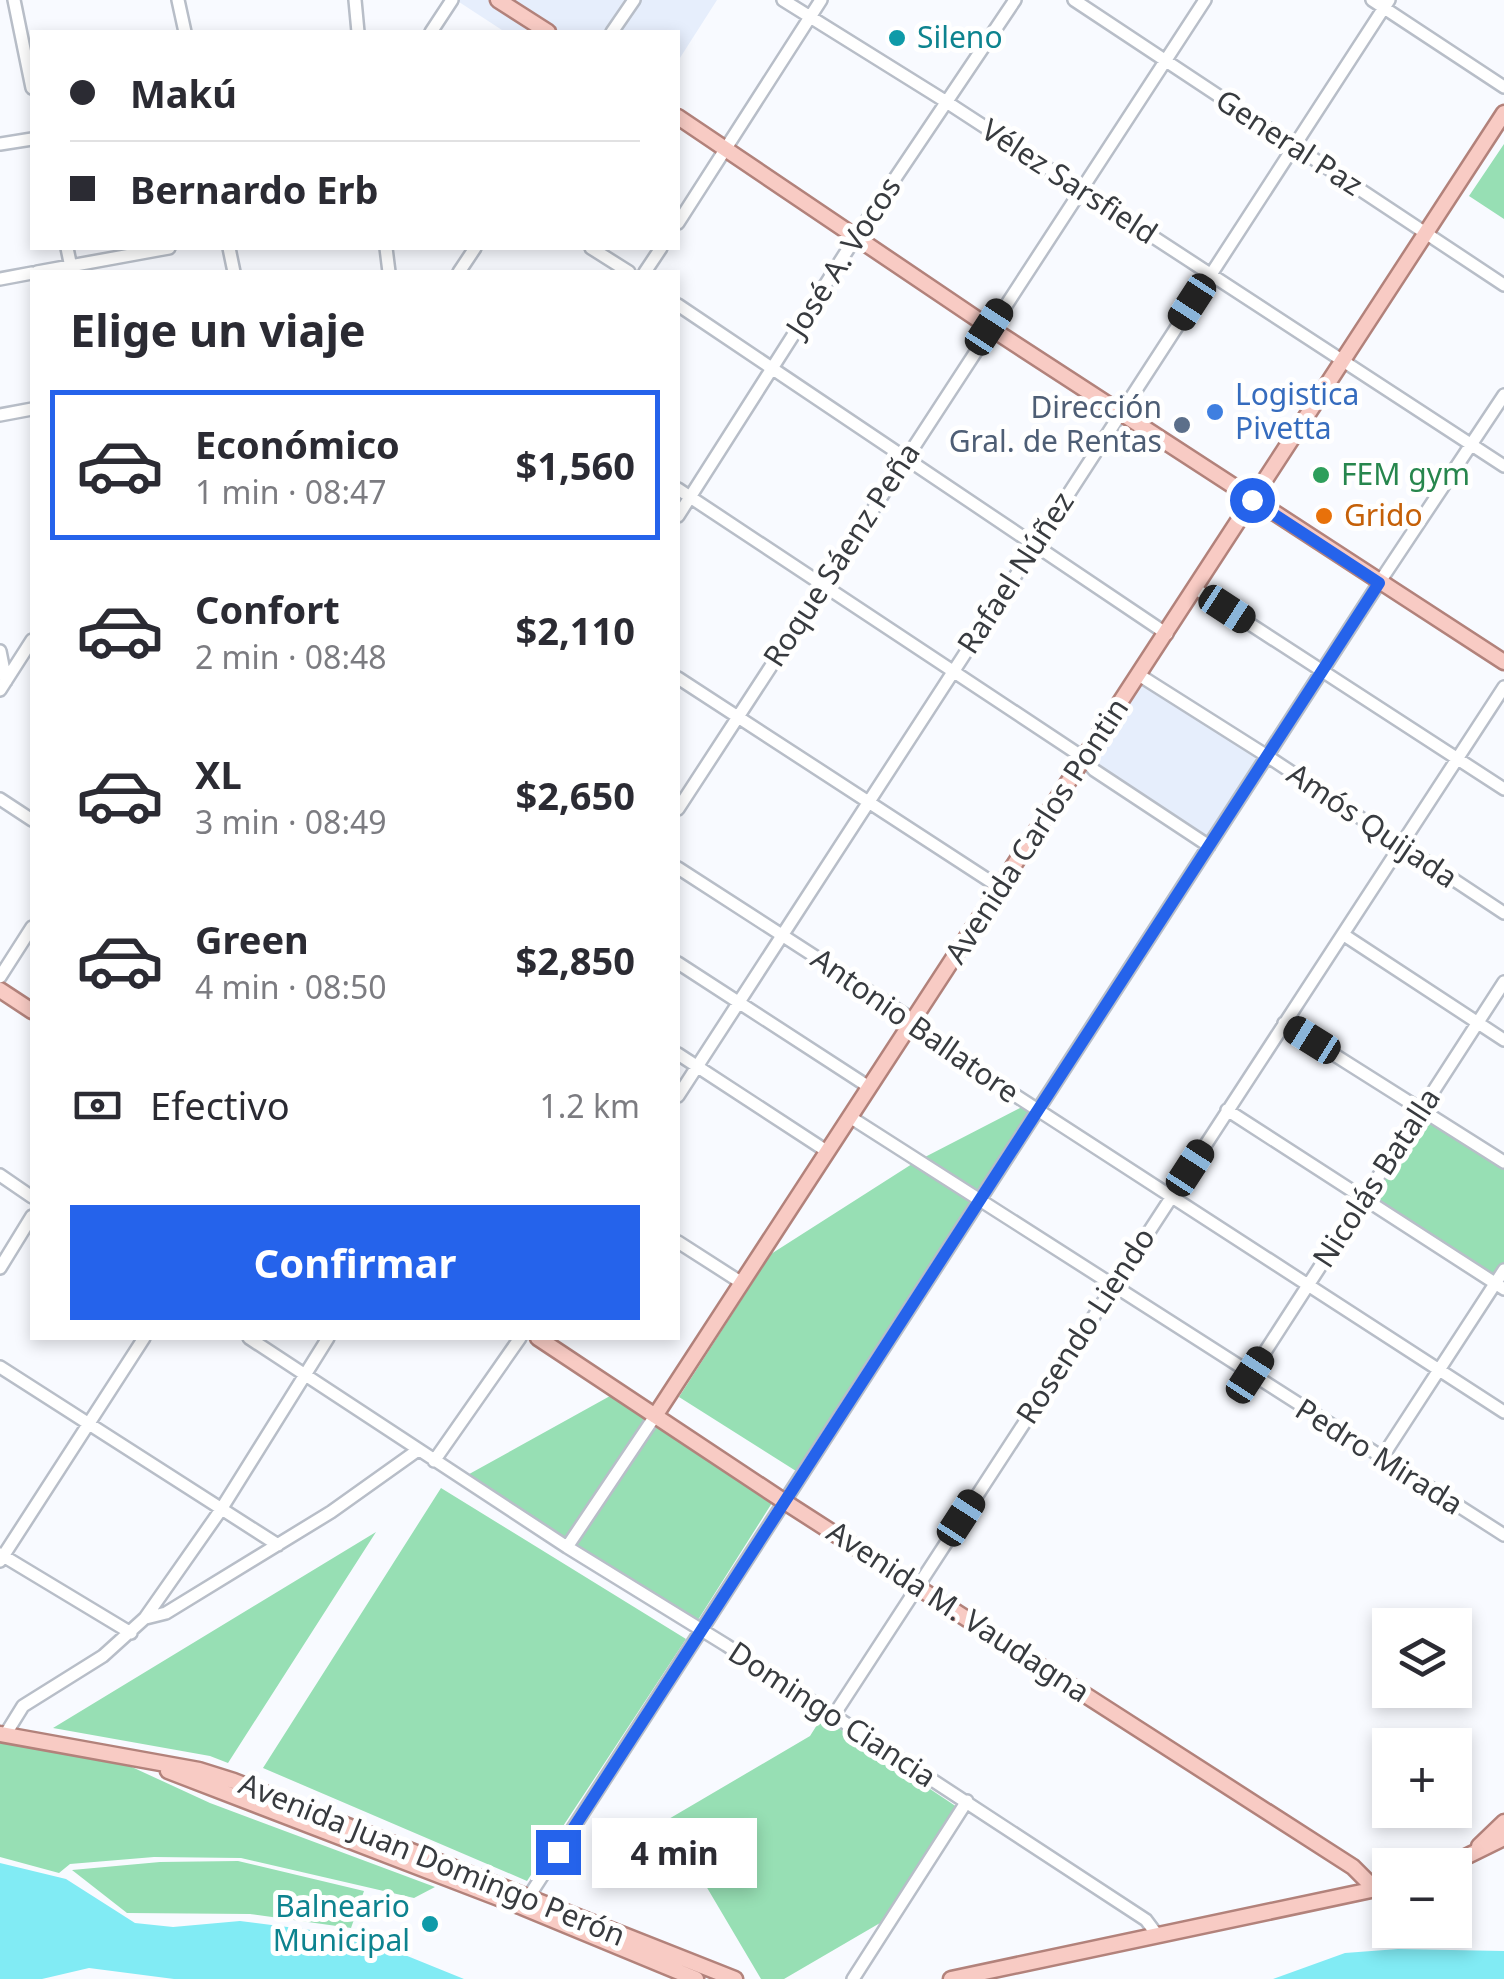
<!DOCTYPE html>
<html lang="es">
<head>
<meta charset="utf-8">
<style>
	:root { --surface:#fff; --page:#f7f7f7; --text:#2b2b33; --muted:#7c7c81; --line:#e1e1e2; --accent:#2563eb }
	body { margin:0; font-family:"Noto Sans",sans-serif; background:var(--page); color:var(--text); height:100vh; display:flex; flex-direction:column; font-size:38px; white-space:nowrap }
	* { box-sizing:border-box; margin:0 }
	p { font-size:32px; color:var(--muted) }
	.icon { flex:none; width:55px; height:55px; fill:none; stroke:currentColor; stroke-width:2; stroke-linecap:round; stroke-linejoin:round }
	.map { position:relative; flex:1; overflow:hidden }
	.side { position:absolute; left:30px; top:270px; width:650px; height:1070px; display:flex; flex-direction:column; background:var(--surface); border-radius:0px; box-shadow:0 5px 15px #0003 }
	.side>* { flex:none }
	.banner { position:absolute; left:30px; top:30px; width:650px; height:220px; border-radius:0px; box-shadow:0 5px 15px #0003; display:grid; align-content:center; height:220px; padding:0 40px; background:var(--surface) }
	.tools { position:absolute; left:1372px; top:1608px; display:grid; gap:20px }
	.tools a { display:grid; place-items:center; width:100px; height:100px; border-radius:0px; background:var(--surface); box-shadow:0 5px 15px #0003; font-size:50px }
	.end { position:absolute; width:45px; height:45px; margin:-22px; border:12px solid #2563eb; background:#fff; box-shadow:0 0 0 5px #fff }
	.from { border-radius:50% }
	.bubble { position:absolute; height:70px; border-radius:0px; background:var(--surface); box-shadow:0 5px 15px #0003; font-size:32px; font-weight:700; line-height:70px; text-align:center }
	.car { position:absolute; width:30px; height:60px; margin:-30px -15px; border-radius:12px; box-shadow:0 0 8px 2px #0007; background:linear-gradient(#222 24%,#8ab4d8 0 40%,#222 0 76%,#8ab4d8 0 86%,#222 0) }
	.banner b { display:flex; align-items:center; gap:35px; height:95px; font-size:38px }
	.banner b+b { border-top:2px solid var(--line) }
	.banner i { width:25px; height:25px; background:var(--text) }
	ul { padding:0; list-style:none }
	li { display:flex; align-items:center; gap:30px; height:150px; margin:0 20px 15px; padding:0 20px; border:5px solid transparent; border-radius:0px }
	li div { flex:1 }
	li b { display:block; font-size:38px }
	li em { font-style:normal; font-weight:700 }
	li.selected { border-color:var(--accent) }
	li>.icon { width:90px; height:90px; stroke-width:1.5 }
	h2 { padding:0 40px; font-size:45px; line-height:120px }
	.pay { display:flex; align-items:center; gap:25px; height:110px; padding:0 40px; font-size:38px }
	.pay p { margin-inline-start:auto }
	.action { display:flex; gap:20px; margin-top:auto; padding:20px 40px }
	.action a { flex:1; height:115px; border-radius:0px; background:var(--accent); color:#fff; font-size:40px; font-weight:700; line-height:115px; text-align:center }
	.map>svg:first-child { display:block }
	.built { fill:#e6eefc }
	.green { fill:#97dfb4 }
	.water { fill:#81ebf4 }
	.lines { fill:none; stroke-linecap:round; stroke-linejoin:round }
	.minor-casing { stroke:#b8bec8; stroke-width:16 }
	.major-casing { stroke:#b2827b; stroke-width:19 }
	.minor { stroke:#fff; stroke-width:11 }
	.major { stroke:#f8cbc4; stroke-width:14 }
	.route { stroke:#2563eb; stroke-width:12 }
	.culture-dot { fill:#0f9aa8; stroke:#fff; stroke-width:4 }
	.shop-dot { fill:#3f7fe0; stroke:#fff; stroke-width:4 }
	.service-dot { fill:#5c6f8a; stroke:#fff; stroke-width:4 }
	.leisure-dot { fill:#2e9e5b; stroke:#fff; stroke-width:4 }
	.food-dot { fill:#e8710a; stroke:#fff; stroke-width:4 }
	.labels { text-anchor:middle; stroke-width:10; stroke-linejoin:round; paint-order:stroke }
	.culture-label { font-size:30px; fill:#0d838f; stroke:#fff; text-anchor:start }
	.street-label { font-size:30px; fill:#383b3f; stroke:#fff }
	.shop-label { font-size:30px; fill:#366cbe; stroke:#fff; text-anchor:start }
	.service-label { font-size:30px; fill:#4e5e75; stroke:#fff; text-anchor:end }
	.leisure-label { font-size:30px; fill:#27864d; stroke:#fff; text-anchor:start }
	.food-label { font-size:30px; fill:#c56008; stroke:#fff; text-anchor:start }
</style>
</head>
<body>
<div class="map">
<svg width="1504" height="1979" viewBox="0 0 1504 1979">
	<rect width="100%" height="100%" fill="#f8faff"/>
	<!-- built -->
	<path class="built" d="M 456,0 L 717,0 L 678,61 L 678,32 L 505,32 Z
		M 1144,682 L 1262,757 L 1208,839 L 1091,761 Z"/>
	<!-- green -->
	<path class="green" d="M 1504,144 L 1504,219 L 1469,196 Z
		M 1022,1107 L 1031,1113 L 980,1193 L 925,1157 Z
		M 1422,1112 L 1504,1165 L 1504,1264 L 1494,1280 L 1368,1198 Z
		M 912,1164 L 972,1203 L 796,1471 L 679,1397 L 771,1254 Z
		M 610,1396 L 772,1503 L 696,1623 L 462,1478 Z
		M 441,1488 L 686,1639 L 527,1881 L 263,1768 Z
		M 376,1532 L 228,1763 L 210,1756 L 53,1728 Z
		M 822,1717 L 957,1807 L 880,1923 L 784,1979 L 761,1979 L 667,1820 L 810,1736 Z
		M 0,1740 L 121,1762 L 210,1803 L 435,1887 L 414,1898 L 241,1858 L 154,1857 L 70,1864 L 59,1873 L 0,1857 Z
		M 238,1861 L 364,1891 L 351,1928 L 250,1914 L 127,1913 L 72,1870 L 160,1862 Z"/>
	<!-- water -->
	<path class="water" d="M 0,1863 L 66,1879 L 135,1923 L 173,1927 L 240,1921 L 358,1936 L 464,1979 L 174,1979 L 89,1968 L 42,1979 L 0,1979 Z
		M 1398,1949 L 1504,1951 L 1504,1979 L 1273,1979 L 1345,1953 Z"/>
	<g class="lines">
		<defs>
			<path id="minor" d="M 14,0 L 32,88
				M 178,0 L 185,32
				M 355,0 L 358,32
				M 783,0 L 945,101 L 1504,466
				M 1074,0 L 1504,285
				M 1372,0 L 1504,87
				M 431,32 L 452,0
				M 612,32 L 634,0
				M 0,144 L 32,139
				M 678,223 L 821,0
				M 67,248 L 72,272
				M 229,248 L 234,272
				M 386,248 L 389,272
				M 591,248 L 629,272
				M 37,272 L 169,248
				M 459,272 L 475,248
				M 645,272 L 661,248
				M 0,279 L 32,273
				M 678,305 L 1167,634
				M 0,415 L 32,409
				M 678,489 L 1084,758 L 1094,770 L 1209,846
				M 678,516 L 857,235 L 1015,0
				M 1196,589 L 1504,789
				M 0,651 L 6,681
				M 1139,675 L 1267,756 L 1504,913
				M 678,678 L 999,887
				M 0,690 L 32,640
				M 0,799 L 32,820
				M 678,809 L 1205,0
				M 678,868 L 907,1016 L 919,1033 L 1504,1412
				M 1344,935 L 1504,1040
				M 678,963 L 869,1087
				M 0,977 L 32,927
				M 1284,1023 L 1504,1162
				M 678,1054 L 828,1152
				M 678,1096 L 1389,0
				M 1227,1110 L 1504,1289
				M 850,1117 L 1504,1535
				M 0,1175 L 32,1197
				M 678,1242 L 742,1283
				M 0,1268 L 32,1216
				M 249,1338 L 567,1547 L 726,1645 L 1146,1920 L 1158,1936
				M 0,1367 L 278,1545
				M 1250,1375 L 1504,982
				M 1381,1459 L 1504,1270
				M 434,1461 L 520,1338
				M 567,1547 L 655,1416
				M 0,1554 L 131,1633
				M 0,1561 L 144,1338
				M 146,1618 L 166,1613 L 331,1512 L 418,1450
				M 834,1715 L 1504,687
				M 5,1735 L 23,1706 L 103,1656 L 145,1618 L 220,1511 L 328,1338
				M 524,1904 L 1379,583 L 1504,395
				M 853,1979 L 967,1801"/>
			<path id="major" d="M 498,0 L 548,32
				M 678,117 L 989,327 L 1504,662
				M 0,990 L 32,1011
				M 538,1338 L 785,1502 L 1353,1867 L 1375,1889
				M 655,1416 L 1504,113
				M 0,1734 L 199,1770 L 234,1781 L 735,1979
				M 168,1771 L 522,1907 L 696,1979
				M 1479,1846 L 1504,1822
				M 1449,1865 L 1504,1838
				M 951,1979 L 1390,1886"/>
		</defs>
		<!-- minor casing -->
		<use href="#minor" class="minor-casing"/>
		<!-- major casing -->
		<use href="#major" class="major-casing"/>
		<!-- minor -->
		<use href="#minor" class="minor"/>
		<!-- major -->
		<use href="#major" class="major"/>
	</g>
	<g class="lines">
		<!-- route -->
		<path class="route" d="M 558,1852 L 1379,583 L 1252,500"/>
	</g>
	<!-- markers -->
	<g class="culture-dot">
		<circle cx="897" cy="38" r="10"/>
		<circle cx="430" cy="1924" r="10"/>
	</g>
	<circle class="shop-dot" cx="1215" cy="412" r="10"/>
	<circle class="service-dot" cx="1182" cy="425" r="10"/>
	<circle class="leisure-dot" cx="1321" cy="475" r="10"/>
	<circle class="food-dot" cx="1324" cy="516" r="10"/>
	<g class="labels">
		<!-- culture labels -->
		<g class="culture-label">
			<text x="917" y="48">Sileno</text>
			<text x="410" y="1917" text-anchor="end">Balneario<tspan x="410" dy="34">Municipal</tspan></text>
		</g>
		<!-- street labels -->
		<g class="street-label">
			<text transform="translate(1289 143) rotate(33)" y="10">General Paz</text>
			<text transform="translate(1069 182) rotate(33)" y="10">Vélez Sarsfield</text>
			<text transform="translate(844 257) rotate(-57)" y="10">José A. Vocos</text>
			<text transform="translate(842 555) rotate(-57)" y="10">Roque Sáenz Peña</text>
			<text transform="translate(1016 573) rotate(-57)" y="10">Rafael Núñez</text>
			<text transform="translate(1372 826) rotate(34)" y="10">Amós Quijada</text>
			<text transform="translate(1037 831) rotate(-57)" y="10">Avenida Carlos Pontin</text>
			<text transform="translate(915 1026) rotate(35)" y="10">Antonio Ballatore</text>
			<text transform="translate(1377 1178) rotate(-57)" y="10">Nicolás Batalla</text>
			<text transform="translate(1086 1326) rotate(-57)" y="10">Rosendo Liendo</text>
			<text transform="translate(1379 1457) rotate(32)" y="10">Pedro Mirada</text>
			<text transform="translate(958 1612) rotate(33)" y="10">Avenida M. Vaudagna</text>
			<text transform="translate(832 1715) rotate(33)" y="10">Domingo Ciancia</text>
			<text transform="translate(432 1860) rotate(22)" y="10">Avenida Juan Domingo Perón</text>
		</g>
		<!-- shop labels -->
		<g class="shop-label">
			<text x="1235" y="405">Logistica<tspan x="1235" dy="34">Pivetta</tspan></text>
		</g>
		<!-- service labels -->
		<g class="service-label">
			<text x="1162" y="418">Dirección<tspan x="1162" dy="34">Gral. de Rentas</tspan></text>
		</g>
		<!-- leisure labels -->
		<g class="leisure-label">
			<text x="1341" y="485">FEM gym</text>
		</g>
		<!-- food labels -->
		<g class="food-label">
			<text x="1344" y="526">Grido</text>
		</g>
	</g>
</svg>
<div class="tools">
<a><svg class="icon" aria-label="layers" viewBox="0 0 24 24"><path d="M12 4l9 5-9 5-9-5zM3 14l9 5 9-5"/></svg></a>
<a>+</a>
<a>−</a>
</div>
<i class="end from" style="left:1252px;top:500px"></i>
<i class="end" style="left:558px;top:1852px"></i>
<div class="bubble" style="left:592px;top:1818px;width:165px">4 min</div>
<i class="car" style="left:1192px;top:302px;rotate:213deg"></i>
<i class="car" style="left:989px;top:327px;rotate:33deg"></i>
<i class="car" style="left:1227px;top:609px;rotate:123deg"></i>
<i class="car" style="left:1312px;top:1040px;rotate:302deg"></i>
<i class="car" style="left:1190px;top:1168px;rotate:33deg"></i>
<i class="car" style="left:1250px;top:1375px;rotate:33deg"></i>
<i class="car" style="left:961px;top:1518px;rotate:33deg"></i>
<div class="banner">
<b><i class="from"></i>Makú</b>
<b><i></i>Bernardo Erb</b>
</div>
<section class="side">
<h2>Elige un viaje</h2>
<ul>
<li class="selected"><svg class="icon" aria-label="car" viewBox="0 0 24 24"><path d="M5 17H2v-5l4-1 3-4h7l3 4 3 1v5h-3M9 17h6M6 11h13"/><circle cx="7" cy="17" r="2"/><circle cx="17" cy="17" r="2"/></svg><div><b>Económico</b><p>1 min · 08:47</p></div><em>$1,560</em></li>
<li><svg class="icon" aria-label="car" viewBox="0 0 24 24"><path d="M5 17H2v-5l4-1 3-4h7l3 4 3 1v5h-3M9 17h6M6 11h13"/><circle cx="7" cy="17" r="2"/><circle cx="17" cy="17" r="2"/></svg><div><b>Confort</b><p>2 min · 08:48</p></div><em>$2,110</em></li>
<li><svg class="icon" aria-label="car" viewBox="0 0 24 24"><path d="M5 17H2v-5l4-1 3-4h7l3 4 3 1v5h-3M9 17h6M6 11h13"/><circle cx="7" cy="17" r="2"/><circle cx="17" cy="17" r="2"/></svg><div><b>XL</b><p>3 min · 08:49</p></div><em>$2,650</em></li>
<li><svg class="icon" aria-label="car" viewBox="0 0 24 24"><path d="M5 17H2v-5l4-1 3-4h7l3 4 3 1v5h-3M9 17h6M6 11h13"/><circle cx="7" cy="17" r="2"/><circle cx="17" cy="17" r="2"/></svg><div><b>Green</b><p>4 min · 08:50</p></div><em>$2,850</em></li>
</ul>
<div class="pay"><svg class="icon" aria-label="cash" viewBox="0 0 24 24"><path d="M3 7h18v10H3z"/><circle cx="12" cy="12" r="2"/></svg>Efectivo<p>1.2 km</p></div>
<div class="action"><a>Confirmar</a></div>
</section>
</div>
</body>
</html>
